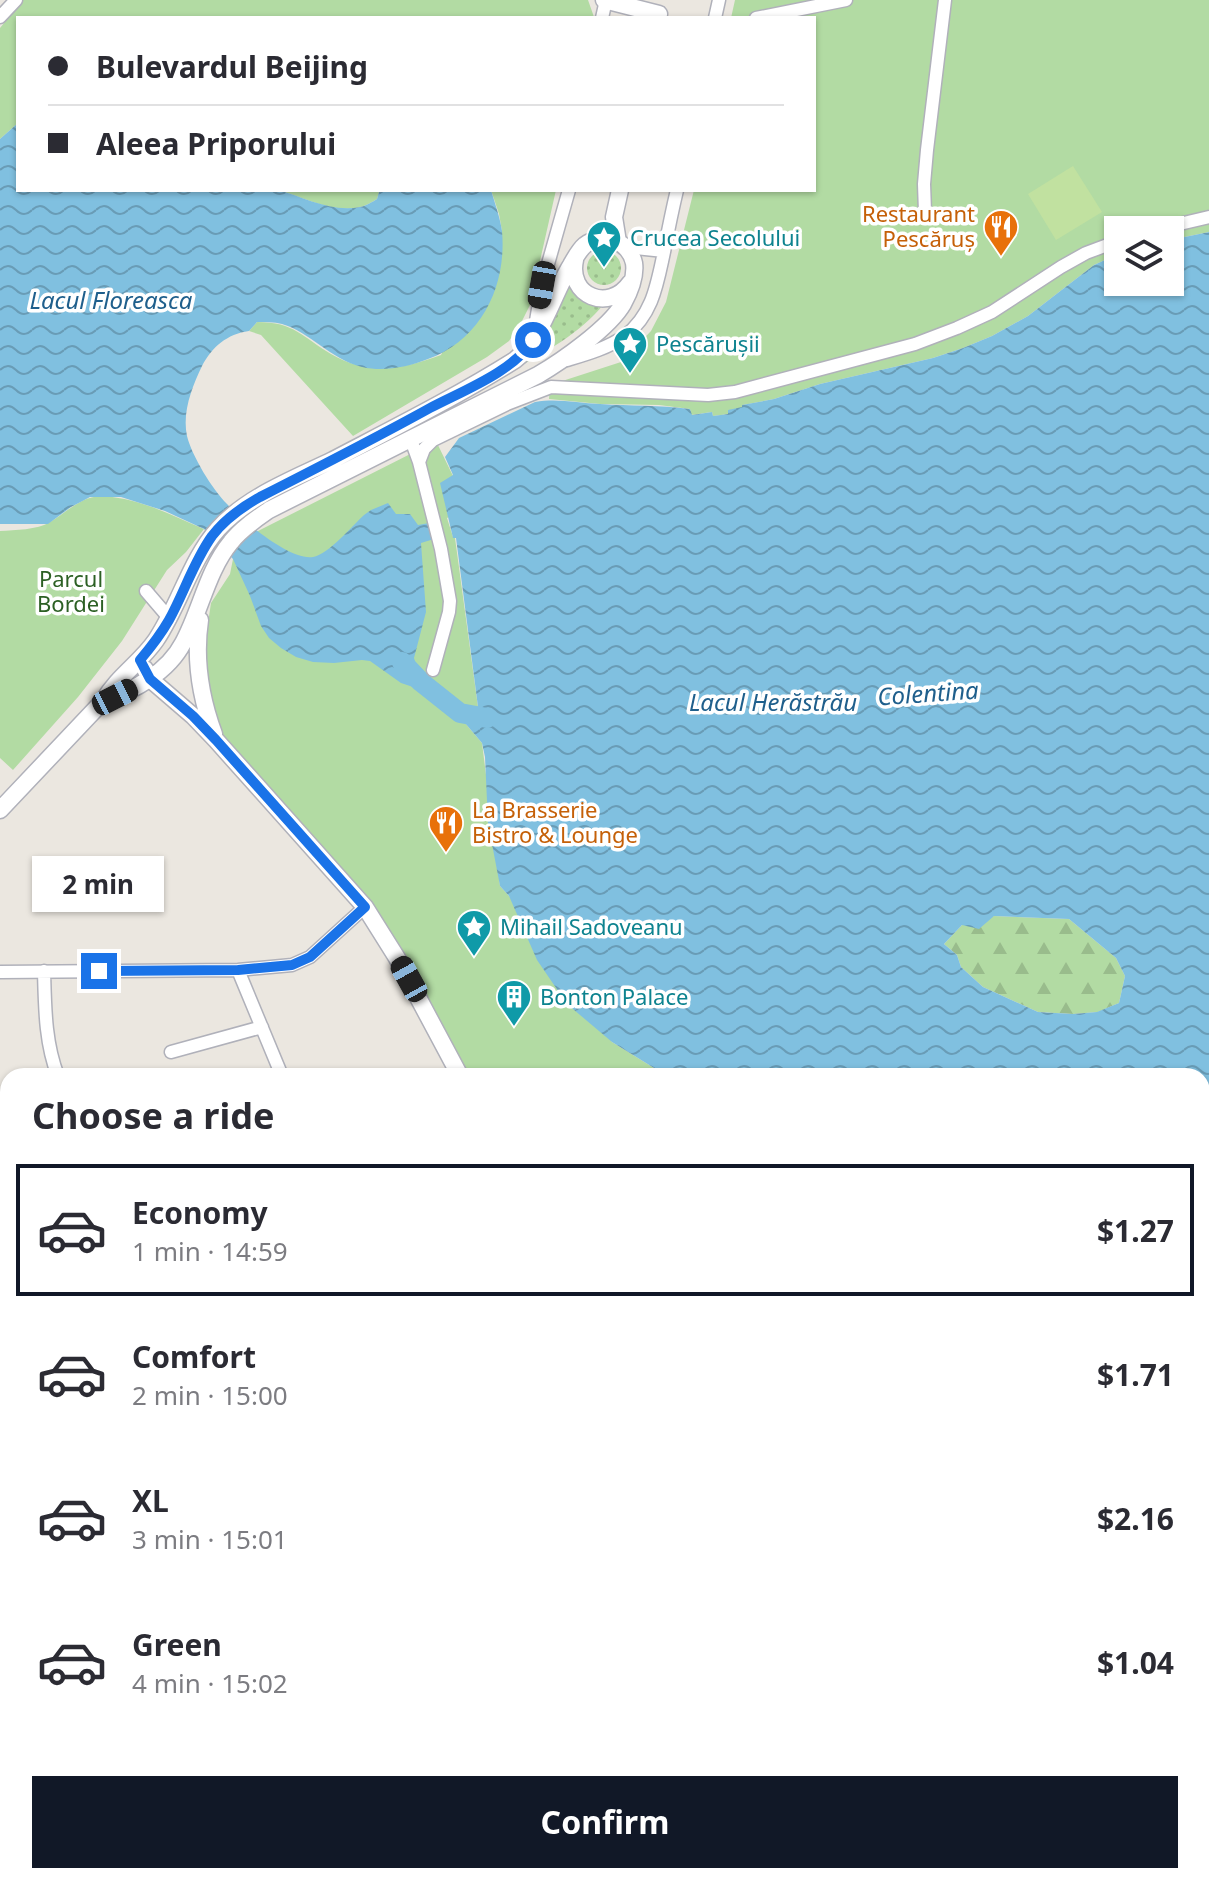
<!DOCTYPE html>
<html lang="en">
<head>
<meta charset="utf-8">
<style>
	:root { --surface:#fff; --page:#f7f7f7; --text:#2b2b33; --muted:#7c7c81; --line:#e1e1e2; --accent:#111827 }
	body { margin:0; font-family:"Noto Sans",sans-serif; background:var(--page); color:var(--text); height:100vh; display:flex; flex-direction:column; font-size:30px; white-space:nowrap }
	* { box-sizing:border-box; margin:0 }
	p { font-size:26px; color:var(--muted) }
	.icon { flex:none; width:44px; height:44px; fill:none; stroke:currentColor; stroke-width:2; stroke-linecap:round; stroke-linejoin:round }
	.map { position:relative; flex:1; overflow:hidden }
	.sheet { position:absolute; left:0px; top:1068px; width:1210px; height:816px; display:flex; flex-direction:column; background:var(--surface); border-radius:24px 24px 0 0; box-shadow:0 2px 6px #0004 }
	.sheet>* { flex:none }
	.guide { position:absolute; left:16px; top:16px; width:800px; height:176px; border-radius:0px; box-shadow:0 2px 6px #0004; display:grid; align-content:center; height:176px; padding:0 32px; background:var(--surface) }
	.tools { position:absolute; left:1104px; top:216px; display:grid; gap:16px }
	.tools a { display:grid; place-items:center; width:80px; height:80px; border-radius:0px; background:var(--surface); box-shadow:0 2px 6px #0004; font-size:40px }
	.end { position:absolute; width:36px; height:36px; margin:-18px; border:10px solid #1a73e8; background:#fff; box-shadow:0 0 0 4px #fff }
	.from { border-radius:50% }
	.bubble { position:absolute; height:56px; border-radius:0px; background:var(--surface); box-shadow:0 2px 6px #0004; font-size:26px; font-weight:700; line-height:56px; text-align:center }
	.car { position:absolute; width:24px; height:48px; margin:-24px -12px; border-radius:10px; box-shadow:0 0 6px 2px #0007; background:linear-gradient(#222 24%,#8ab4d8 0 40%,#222 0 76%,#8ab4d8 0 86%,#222 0) }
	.guide b { display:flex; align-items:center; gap:28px; height:76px; font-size:30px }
	.guide b+b { border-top:2px solid var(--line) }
	.guide i { width:20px; height:20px; background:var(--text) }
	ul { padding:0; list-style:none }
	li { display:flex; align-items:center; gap:24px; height:132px; margin:0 16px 12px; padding:0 16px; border:4px solid transparent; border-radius:0px }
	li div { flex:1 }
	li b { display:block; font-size:30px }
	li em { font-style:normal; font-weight:700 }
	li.active { border-color:var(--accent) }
	li>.icon { width:72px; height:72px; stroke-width:1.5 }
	h2 { padding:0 32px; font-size:36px; line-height:96px }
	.button { display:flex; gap:16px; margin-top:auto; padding:16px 32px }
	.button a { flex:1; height:92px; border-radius:0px; background:var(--accent); color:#fff; font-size:32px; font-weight:700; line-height:92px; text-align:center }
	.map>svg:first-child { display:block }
	.grass { fill:url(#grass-dots) }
	.forest { fill:url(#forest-firs) }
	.park { fill:#b2dba3 }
	.pitch { fill:#c1e1a0 }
	.water { fill:url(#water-waves); fill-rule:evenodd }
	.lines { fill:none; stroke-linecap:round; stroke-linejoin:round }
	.river { stroke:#80c0e0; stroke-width:20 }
	.street-casing { stroke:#b0b1ba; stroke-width:15 }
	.secondary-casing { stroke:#b0b1ba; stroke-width:19 }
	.street { stroke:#fff; stroke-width:12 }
	.secondary { stroke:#fff; stroke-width:16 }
	.route { stroke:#1a73e8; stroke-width:10 }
	.labels { text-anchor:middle; stroke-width:7; stroke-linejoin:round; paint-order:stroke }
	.food-label { font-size:22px; fill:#c56008; stroke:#fff; text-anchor:end }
	.culture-label { font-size:22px; fill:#0d838f; stroke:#fff; text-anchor:start }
	.park-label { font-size:22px; fill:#2c6024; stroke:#fff }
	.water-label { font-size:24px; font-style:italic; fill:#1f5f8c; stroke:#fff }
</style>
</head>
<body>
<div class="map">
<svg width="1209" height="1884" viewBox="0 0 1209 1884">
	<defs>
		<pattern id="grass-dots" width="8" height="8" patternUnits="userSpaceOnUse" patternTransform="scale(2)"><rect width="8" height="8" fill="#b2dba3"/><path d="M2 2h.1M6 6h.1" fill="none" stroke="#99bc8c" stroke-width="1.8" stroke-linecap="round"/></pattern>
		<pattern id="forest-firs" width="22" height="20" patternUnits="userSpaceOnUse" patternTransform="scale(2)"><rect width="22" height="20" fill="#b2dba3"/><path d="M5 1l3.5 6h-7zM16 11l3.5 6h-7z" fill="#99bc8c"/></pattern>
		<pattern id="water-waves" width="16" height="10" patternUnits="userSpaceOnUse" patternTransform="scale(2)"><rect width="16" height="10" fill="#80c0e0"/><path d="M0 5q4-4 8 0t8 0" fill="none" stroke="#699cb6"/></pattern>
	</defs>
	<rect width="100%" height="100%" fill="#ebe7e0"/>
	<!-- grass -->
	<path class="grass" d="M587 268a17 17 0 1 1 34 0a17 17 0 1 1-34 0Z
		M 571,284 L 604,304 C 579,334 546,352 513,370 L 548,328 Z"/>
	<!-- forest -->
	<path class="forest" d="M 994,916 L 1069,919 L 1116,958 L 1125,976 L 1119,1003 L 1098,1012 L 1073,1014 L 1038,1012 L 983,987 L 961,967 L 957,955 L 944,944 L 962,925 Z"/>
	<!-- park -->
	<path class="park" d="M 23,0 L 588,0 L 594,17 L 18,18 L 18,123 L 0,139 L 0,28 Z
		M 735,0 L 1209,0 L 1209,232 L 1170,240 L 1170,230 L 1118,230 L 1118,254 L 1094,265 L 1028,316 L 992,336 L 963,348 L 933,358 L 820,384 L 774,399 L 743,405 L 743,407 L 729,414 L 713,416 L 712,412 L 691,415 L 690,409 L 659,405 L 600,404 L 549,399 L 550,385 L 621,362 L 651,331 L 666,302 L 694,190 L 814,190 L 814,18 L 731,18 Z
		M 278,190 L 337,190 L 349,192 L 382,190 L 379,192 L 377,199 C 372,202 366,206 360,207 C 332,214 304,197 278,190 Z
		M 491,190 L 556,190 L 530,305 L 521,323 L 509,341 L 487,357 L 353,436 L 261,335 L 249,331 L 257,322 C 295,322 302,337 331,354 C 369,376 402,369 441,355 L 502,231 L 499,214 Z
		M 436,441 L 453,476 L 449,517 L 447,518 L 453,537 L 455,538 L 478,707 L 473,712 L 459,716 L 482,743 L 500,886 L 509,896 L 612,1042 L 667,1076 L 468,1076 L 418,979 L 383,924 L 224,737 L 213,717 L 202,663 L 211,603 L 230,574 L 233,559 L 258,531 Z
		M 101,496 C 140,498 168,514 204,529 L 186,552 L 167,570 L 122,641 L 78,697 L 13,770 L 0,758 L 0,531 C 15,530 37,530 50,522 C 67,512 80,497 101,496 Z
		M 1209,1160 L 1209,1884 L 777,1884 L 777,1876 L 1202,1876 L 1202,1164 Z"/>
	<!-- pitch -->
	<path class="pitch" d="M 1073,166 L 1102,212 L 1056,240 L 1028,194 Z"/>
	<!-- water -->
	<path class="water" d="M 18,123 L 18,190 L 278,190 C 304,197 332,213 360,207 C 366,206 372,202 377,199 L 379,192 L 382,190 L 491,190 C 495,204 500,217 502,231 C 507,286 481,340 428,359 C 408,367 384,372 362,367 C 330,359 310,332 282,324 C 274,322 265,322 257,322 L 249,331 C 227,334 212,347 202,366 C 192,387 182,412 187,436 C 192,456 212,489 227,504 C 242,520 290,561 313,557 C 329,554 352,526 364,515 L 371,510 L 388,503 L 396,514 L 410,514 L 418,525 L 429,523 L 434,539 L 421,543 L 426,612 L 414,658 L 418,671 L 424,679 L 416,688 L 401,683 L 370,661 L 362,660 L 334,663 L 313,662 L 296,657 L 281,648 L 269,638 L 261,626 L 250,596 L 233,559 L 204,529 L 165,511 L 121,497 L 90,497 L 71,507 L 48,524 L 0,524 L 0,139 Z
		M 1209,232 L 1209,1160 L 1202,1164 L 1202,1076 L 667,1076 L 612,1042 L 567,1004 L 537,960 L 509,896 L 500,886 L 488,823 L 485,757 L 482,743 L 459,716 L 463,710 L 473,712 L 478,707 L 456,538 L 453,538 L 440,483 L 453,475 L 445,457 L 459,438 L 535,402 C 557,398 578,403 600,404 C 631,406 659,405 690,409 L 692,415 L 712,412 L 713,416 L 728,414 L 728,410 L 742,407 L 742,405 L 774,399 L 820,384 L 933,358 L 963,348 L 992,336 L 1028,316 L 1094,265 L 1118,254 L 1118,282 L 1170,282 L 1170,240 ZM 994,916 L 1069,919 L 1116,958 L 1125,976 L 1119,1003 L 1097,1012 L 1073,1014 L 1038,1012 L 983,987 L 961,967 L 957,955 L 944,944 L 962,925 L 979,929 Z"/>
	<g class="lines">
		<!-- river -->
		<path class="river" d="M 402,662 L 421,682 L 460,713 L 487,718"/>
		<defs>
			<path id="street" d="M 0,17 L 16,0
				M 602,18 L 606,0
				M 715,18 L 719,0
				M 756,18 L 846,0
				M 925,212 L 924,184 L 927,150 L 945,0
				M 1154,230 L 1209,217
				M 626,247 L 664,251
				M 534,333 L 542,285 L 569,190
				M 567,360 C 587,354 608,348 625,336 C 653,314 657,284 664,252 C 668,231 672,211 677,190
				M 411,440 L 419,462 L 441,549 L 450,601 L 449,612 L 433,670
				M 419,462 L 424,449 L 433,440 L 507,404 L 551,387 L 708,395 L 735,392 L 915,344 L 957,328 L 992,312 L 1061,267 L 1086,253 L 1118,241
				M 146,591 L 170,619
				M 238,970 L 282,1076
				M 44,971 C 45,1007 45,1043 58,1076
				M 0,972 L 238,970 L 292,965 L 310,957 L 365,907
				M 171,1052 L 262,1027
				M 0,1245 L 8,1244
				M 0,1360 L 8,1364
				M 0,1394 L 8,1397
				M 0,1454 L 8,1457
				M 0,1484 L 8,1488
				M 0,1559 L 8,1562
				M 0,1621 L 8,1624
				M 0,1688 L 8,1691
				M 0,1762 L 8,1765
				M 0,1851 L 8,1853
				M 132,1876 L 174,1884
				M 376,1876 L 377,1884
				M 480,1876 L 482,1884
				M 584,1876 L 585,1884
				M 190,1884 L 192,1876"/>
			<path id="secondary" d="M 604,0 L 659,14
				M 618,242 L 614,217 L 620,190
				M 575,260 C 567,296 609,313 630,283
				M 200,620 C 194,660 200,696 214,734
				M 145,669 L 150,679 L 193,716 L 216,740 L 365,907 L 397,958 L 460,1076
				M 0,810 L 104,700 C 117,677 141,662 156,640 C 179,606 191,559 218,529 C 248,496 294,479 333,460 C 394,428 456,397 515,360 C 542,339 553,294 571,265 C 575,258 579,250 585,245 C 603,231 629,241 634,263 C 636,276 629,293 623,304 C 609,328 562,361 538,375 L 269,510 C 256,519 241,529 231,542 C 207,571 201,610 183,643 C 168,672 134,691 104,700
				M 774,1884 L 774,1876"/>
		</defs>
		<!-- street casing -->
		<use href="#street" class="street-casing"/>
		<!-- secondary casing -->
		<use href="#secondary" class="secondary-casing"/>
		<!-- street -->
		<use href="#street" class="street"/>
		<!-- secondary -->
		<use href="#secondary" class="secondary"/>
	</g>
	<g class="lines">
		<!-- route -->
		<path class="route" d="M 99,971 L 238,970 L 292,965 L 310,957 L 365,907 L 216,740 L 193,716 L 150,679 L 140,660 C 151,647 161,634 169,620 C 184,593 194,561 212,536 C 225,519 242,507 260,497 C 317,468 374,439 430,408 C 462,391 513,372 533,340"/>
	</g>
	<!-- icons -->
	<defs>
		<symbol id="restaurant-pin" viewBox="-11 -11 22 30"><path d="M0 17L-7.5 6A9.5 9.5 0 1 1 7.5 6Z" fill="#e8710a" stroke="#fff"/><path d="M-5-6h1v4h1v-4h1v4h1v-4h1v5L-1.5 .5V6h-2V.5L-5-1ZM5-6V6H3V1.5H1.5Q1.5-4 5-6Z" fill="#fff"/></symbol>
		<symbol id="sight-pin" viewBox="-11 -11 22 30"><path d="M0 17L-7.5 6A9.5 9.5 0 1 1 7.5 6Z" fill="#0f9aa8" stroke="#fff"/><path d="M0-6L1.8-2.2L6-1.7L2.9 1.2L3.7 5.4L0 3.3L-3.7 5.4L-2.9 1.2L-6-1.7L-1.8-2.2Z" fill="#fff"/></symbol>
		<symbol id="building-pin" viewBox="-11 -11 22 30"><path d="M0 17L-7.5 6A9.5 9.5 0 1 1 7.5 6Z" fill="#0f9aa8" stroke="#fff"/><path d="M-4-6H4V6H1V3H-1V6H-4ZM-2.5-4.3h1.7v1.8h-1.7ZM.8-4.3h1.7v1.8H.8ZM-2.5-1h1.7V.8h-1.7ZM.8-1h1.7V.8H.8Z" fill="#fff"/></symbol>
	</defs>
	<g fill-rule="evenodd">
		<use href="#restaurant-pin" x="981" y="207" width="40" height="54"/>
		<use href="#sight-pin" x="584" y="218" width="40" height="54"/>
		<use href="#sight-pin" x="610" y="324" width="40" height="54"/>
		<use href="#restaurant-pin" x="426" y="803" width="40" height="54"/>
		<use href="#sight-pin" x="454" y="907" width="40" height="54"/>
		<use href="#building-pin" x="494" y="977" width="40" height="54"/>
	</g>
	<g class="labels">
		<!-- food labels -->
		<g class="food-label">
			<text x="975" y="222">Restaurant<tspan x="975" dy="25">Pescăruș</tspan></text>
			<text x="472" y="818" text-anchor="start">La Brasserie<tspan x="472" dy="25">Bistro &amp; Lounge</tspan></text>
		</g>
		<!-- culture labels -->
		<g class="culture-label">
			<text x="630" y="246">Crucea Secolului</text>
			<text x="656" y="352">Pescărușii</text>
			<text x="500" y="935">Mihail Sadoveanu</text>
			<text x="540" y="1005">Bonton Palace</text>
		</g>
		<!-- park labels -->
		<g class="park-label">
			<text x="71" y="587">Parcul<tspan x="71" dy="25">Bordei</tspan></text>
		</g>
		<!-- water labels -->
		<g class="water-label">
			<text x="111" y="309">Lacul Floreasca</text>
			<text transform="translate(928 694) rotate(-4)" y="8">Colentina</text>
			<text x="773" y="711">Lacul Herăstrău</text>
		</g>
	</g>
</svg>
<div class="tools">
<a><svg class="icon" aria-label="layers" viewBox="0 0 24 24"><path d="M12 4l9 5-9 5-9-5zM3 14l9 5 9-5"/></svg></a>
</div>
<i class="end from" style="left:533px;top:340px"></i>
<i class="end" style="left:99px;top:971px"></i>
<div class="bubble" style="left:32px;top:856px;width:132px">2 min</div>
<i class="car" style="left:542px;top:285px;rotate:190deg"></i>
<i class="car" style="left:115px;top:697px;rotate:63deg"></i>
<i class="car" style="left:409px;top:979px;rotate:331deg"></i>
<div class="guide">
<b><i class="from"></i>Bulevardul Beijing</b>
<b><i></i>Aleea Priporului</b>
</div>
<section class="sheet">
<h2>Choose a ride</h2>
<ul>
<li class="active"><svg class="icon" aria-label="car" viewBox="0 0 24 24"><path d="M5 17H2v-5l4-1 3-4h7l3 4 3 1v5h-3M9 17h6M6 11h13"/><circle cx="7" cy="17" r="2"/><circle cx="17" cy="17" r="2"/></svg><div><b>Economy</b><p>1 min · 14:59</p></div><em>$1.27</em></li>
<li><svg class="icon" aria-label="car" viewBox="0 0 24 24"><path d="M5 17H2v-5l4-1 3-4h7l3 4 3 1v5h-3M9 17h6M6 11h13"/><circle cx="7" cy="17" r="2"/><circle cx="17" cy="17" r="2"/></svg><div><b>Comfort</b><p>2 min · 15:00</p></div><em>$1.71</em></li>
<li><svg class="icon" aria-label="car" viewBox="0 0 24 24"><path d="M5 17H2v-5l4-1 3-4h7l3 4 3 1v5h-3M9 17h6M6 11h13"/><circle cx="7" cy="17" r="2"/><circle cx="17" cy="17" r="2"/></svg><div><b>XL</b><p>3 min · 15:01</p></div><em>$2.16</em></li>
<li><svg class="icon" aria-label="car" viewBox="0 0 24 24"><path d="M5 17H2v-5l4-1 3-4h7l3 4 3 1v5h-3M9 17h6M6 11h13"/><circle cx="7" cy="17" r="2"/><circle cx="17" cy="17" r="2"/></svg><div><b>Green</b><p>4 min · 15:02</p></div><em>$1.04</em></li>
</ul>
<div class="button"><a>Confirm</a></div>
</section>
</div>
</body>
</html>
